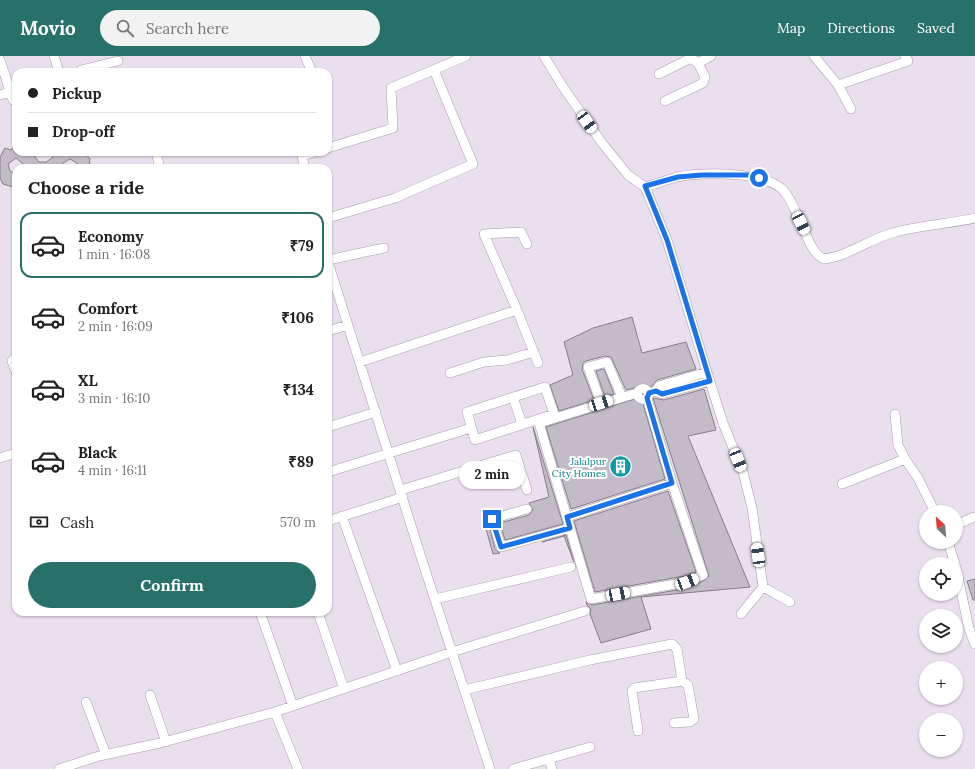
<!DOCTYPE html>
<html lang="en">
<head>
<meta charset="utf-8">
<style>
	:root { --surface:#fff; --page:#f2f2f2; --text:#222; --muted:#767676; --line:#e0e0e0; --accent:#28716b }
	body { margin:0; font-family:Lora,serif; background:var(--page); color:var(--text); height:100vh; display:flex; flex-direction:column; font-size:15px; white-space:nowrap }
	* { box-sizing:border-box; margin:0 }
	p { font-size:13px; color:var(--muted) }
	.icon { flex:none; width:22px; height:22px; fill:none; stroke:currentColor; stroke-width:2; stroke-linecap:round; stroke-linejoin:round }
	.map { position:relative; flex:1; overflow:hidden }
	.drawer { position:absolute; left:12px; top:108px; width:320px; height:452px; display:flex; flex-direction:column; background:var(--surface); border-radius:12px; box-shadow:0 1px 3px #0004 }
	.drawer>* { flex:none }
	.guide { position:absolute; left:12px; top:12px; width:320px; height:88px; border-radius:12px; box-shadow:0 1px 3px #0004; display:grid; align-content:center; height:88px; padding:0 16px; background:var(--surface) }
	.needle { width:26px; rotate:334deg }
	.buttons { position:absolute; left:919px; top:449px; display:grid; gap:8px }
	.buttons a { display:grid; place-items:center; width:44px; height:44px; border-radius:50%; background:var(--surface); box-shadow:0 1px 3px #0004; font-size:20px }
	.end { position:absolute; width:18px; height:18px; margin:-9px; border:5px solid #1a73e8; background:#fff; box-shadow:0 0 0 2px #fff }
	.from { border-radius:50% }
	.bubble { position:absolute; height:28px; border-radius:14px; background:var(--surface); box-shadow:0 1px 3px #0004; font-size:13px; font-weight:700; line-height:28px; text-align:center }
	.car { position:absolute; width:12px; height:24px; margin:-12px -6px; border-radius:5px; box-shadow:0 0 3px 1px #0007; background:linear-gradient(#fff 24%,#345 0 40%,#fff 0 76%,#345 0 86%,#fff 0) }
	.guide b { display:flex; align-items:center; gap:14px; height:38px; font-size:15px }
	.guide b+b { border-top:1px solid var(--line) }
	.guide i { width:10px; height:10px; background:var(--text) }
	ul { padding:0; list-style:none }
	li { display:flex; align-items:center; gap:12px; height:66px; margin:0 8px 6px; padding:0 8px; border:2px solid transparent; border-radius:12px }
	li div { flex:1 }
	li b { display:block; font-size:15px }
	li em { font-style:normal; font-weight:700 }
	li.selected { border-color:var(--accent) }
	li>.icon { width:36px; height:36px; stroke-width:1.5 }
	h2 { padding:0 16px; font-size:18px; line-height:48px }
	.pay { display:flex; align-items:center; gap:10px; height:44px; padding:0 16px; font-size:15px }
	.pay p { margin-inline-start:auto }
	.button { display:flex; gap:8px; margin-top:auto; padding:8px 16px }
	.button a { flex:1; height:46px; border-radius:24px; background:var(--accent); color:#fff; font-size:16px; font-weight:700; line-height:46px; text-align:center }
	header { display:flex; align-items:center; gap:24px; box-sizing:border-box; height:56px; padding:0 20px; background:var(--accent); color:#fff }
	header strong { font-size:19px }
	nav { display:flex; gap:22px; margin-inline-start:auto; font-size:14px }
	.search { width:280px; height:36px; background:var(--page); display:flex; align-items:center; gap:10px; box-sizing:border-box; padding:0 14px; border-radius:22px; color:var(--muted); font-size:15px }
	.map>svg:first-child { display:block }
	.building { fill:#c4bbc9; stroke:#877e8b }
	.lines { fill:none; stroke-linecap:round; stroke-linejoin:round }
	.minor-casing { stroke:#a79dab; stroke-width:10 }
	.minor { stroke:#fff; stroke-width:9 }
	.route { stroke:#1a73e8; stroke-width:5 }
	.labels { text-anchor:middle; stroke-width:4; stroke-linejoin:round; paint-order:stroke }
	.culture-label { font-size:10px; fill:#0d838f; stroke:#fff; text-anchor:end }
</style>
</head>
<body>
<header>
<strong>Movio</strong>
<div class="search"><svg class="icon" aria-label="search" viewBox="0 0 24 24"><circle cx="10" cy="10" r="6"/><path d="M15 15l6 6"/></svg>Search here</div>
<nav><a>Map</a><a>Directions</a><a>Saved</a></nav>
</header>
<div class="map">
<svg width="975" height="713" viewBox="0 0 975 713">
	<rect width="100%" height="100%" fill="#eadfee"/>
	<!-- building -->
	<path class="building" d="M 16,88 L 16,96 L 31,96 L 39,106 L 46,106 L 52,102 L 55,96 L 84,96 L 90,103 L 89,112 L 77,112 L 77,107 L 70,103 L 63,107 L 60,112 L 28,112 L 16,102 L 8,108 L 10,115 L 16,119 L 16,132 L 3,128 L 0,122 L 0,101 L 5,92 L 11,94 Z
		M 632,261 L 642,297 L 686,286 L 696,313 L 657,324 L 652,330 L 645,333 L 643,338 L 641,333 L 638,331 L 626,334 L 611,301 L 605,300 L 586,305 L 583,307 L 582,313 L 594,344 L 559,355 L 550,329 L 573,319 L 564,286 L 593,272 Z
		M 604,313 L 614,338 L 605,341 L 596,315 Z
		M 704,333 L 716,374 L 688,380 L 750,531 L 641,541 L 651,573 L 601,587 L 590,558 L 591,553 L 587,549 L 586,546 L 592,549 L 688,532 L 705,524 L 709,520 L 653,342 L 664,344 Z
		M 641,341 L 665,423 L 571,453 L 546,371 Z
		M 533,371 L 563,468 L 505,484 L 500,467 L 529,459 L 533,454 L 529,447 L 549,441 Z
		M 668,435 L 696,516 L 685,520 L 595,536 L 574,465 Z
		M 487,461 L 495,493 L 500,497 L 493,498 L 483,462 Z
		M 566,479 L 574,506 L 564,480 L 542,486 Z
		M 975,523 L 975,544 L 973,544 L 967,525 Z"/>
	<g class="lines">
		<defs>
			<path id="minor" d="M 54,0 L 59,16
				M 305,0 L 312,16
				M 544,0 L 563,31 L 602,87 L 628,119 L 645,131 L 667,184 L 707,316 L 723,367 L 743,416 L 752,452 L 763,531 L 741,558
				M 814,0 L 838,29
				M 0,4 L 13,44
				M 81,14 L 118,5
				M 659,18 L 691,2 L 698,7
				M 0,39 L 16,34
				M 665,45 L 703,27 L 705,21 L 698,7 L 711,0
				M 851,53 L 838,29 L 908,5 L 905,0
				M 328,92 L 393,72 L 391,32 L 466,0
				M 156,96 L 160,112
				M 305,112 L 302,100 L 316,96
				M 645,131 C 656,128 666,124 677,121 C 703,116 761,115 782,133 C 790,140 795,155 800,165 C 806,177 811,197 824,203 C 850,200 870,182 896,176 C 922,169 949,168 975,162
				M 328,162 L 395,142 L 473,108 L 434,14
				M 527,188 L 521,176 L 484,178 L 517,254 L 538,307
				M 328,204 L 384,192
				M 328,206 L 421,501 L 490,713
				M 328,275 L 348,269
				M 16,300 L 12,305 L 16,316
				M 360,306 L 517,254
				M 450,317 L 484,306 L 507,304 L 534,296
				M 545,331 L 554,358 L 475,384 L 467,356 Z
				M637.5 338a5.5 5.5 0 1 1 11 0a5.5 5.5 0 1 1-11 0Z
				M 656,335 L 659,330 L 707,316
				M 637,337 L 539,367 L 591,543 L 687,526 L 703,519 L 672,427 L 647,342
				M 649,337 L 656,335 L 662,338 L 710,325
				M 513,341 L 522,368
				M 601,347 L 588,311 L 607,306 L 622,341
				M 895,358 L 898,389 L 905,403 L 918,422 L 935,456
				M 328,371 L 376,356
				M 0,402 L 16,397
				M 328,416 L 471,372
				M 842,428 L 905,403
				M 401,434 L 516,399 L 527,434
				M 527,453 L 492,463 L 501,491 L 570,472
				M 342,460 L 397,615
				M 567,461 L 672,427
				M 328,465 L 403,441
				M 956,469 L 974,461
				M 948,486 L 955,508
				M 956,511 L 969,573 L 975,588
				M 763,531 L 790,546
				M 435,543 L 571,511
				M 260,556 L 293,650
				M 318,556 L 344,633
				M 464,634 L 590,604 L 672,588 L 677,593 L 682,625 L 688,629 L 694,663 L 690,666 L 674,667
				M 150,639 L 166,686
				M 86,646 L 106,699
				M 638,675 L 632,635 L 634,632 L 682,625
				M 549,703 L 552,713
				M 59,713 L 99,700 L 160,687 L 275,656
				M 298,713 L 275,656 L 452,596 L 585,555
				M 513,713 L 590,691"/>
		</defs>
		<!-- minor casing -->
		<use href="#minor" class="minor-casing"/>
		<!-- minor -->
		<use href="#minor" class="minor"/>
	</g>
	<g class="lines">
		<!-- route -->
		<path class="route" d="M 492,463 L 501,491 L 570,472 L 567,461 L 672,427 L 647,342 L 649,337 L 656,335 L 662,338 L 710,325 L 667,184 L 645,130 L 678,121 L 702,119 L 750,119 L 759,122"/>
	</g>
	<!-- icons -->
	<defs>
		<symbol id="building-disc" viewBox="-11 -11 22 22"><circle r="9.5" fill="#0f9aa8" stroke="#fff"/><path d="M-4-6H4V6H1V3H-1V6H-4ZM-2.5-4.3h1.7v1.8h-1.7ZM.8-4.3h1.7v1.8H.8ZM-2.5-1h1.7V.8h-1.7ZM.8-1h1.7V.8H.8Z" fill="#fff"/></symbol>
	</defs>
	<g fill-rule="evenodd">
		<use href="#building-disc" x="608" y="398" width="25" height="25"/>
	</g>
	<g class="labels">
		<!-- culture labels -->
		<g class="culture-label">
			<text x="606" y="409">Jalalpur<tspan x="606" dy="12">City Homes</tspan></text>
		</g>
	</g>
</svg>
<div class="buttons">
<a><svg class="needle" viewBox="-14 -14 28 28"><path d="M0-13l5 13h-10z" fill="#e53935"/><path d="M0 13l5-13h-10z" fill="#767676"/></svg></a>
<a><svg class="icon" aria-label="locate" viewBox="0 0 24 24"><circle cx="12" cy="12" r="6"/><path d="M12 2v4M12 18v4M2 12h4M18 12h4"/></svg></a>
<a><svg class="icon" aria-label="layers" viewBox="0 0 24 24"><path d="M12 4l9 5-9 5-9-5zM3 14l9 5 9-5"/></svg></a>
<a>+</a>
<a>−</a>
</div>
<i class="end from" style="left:759px;top:122px"></i>
<i class="end" style="left:492px;top:463px"></i>
<div class="bubble" style="left:459px;top:405px;width:66px">2 min</div>
<i class="car" style="left:587px;top:66px;rotate:144deg"></i>
<i class="car" style="left:801px;top:167px;rotate:154deg"></i>
<i class="car" style="left:601px;top:347px;rotate:72deg"></i>
<i class="car" style="left:738px;top:404px;rotate:158deg"></i>
<i class="car" style="left:758px;top:499px;rotate:352deg"></i>
<i class="car" style="left:687px;top:526px;rotate:69deg"></i>
<i class="car" style="left:618px;top:538px;rotate:79deg"></i>
<div class="guide">
<b><i class="from"></i>Pickup</b>
<b><i></i>Drop-off</b>
</div>
<section class="drawer">
<h2>Choose a ride</h2>
<ul>
<li class="selected"><svg class="icon" aria-label="car" viewBox="0 0 24 24"><path d="M5 17H2v-5l4-1 3-4h7l3 4 3 1v5h-3M9 17h6M6 11h13"/><circle cx="7" cy="17" r="2"/><circle cx="17" cy="17" r="2"/></svg><div><b>Economy</b><p>1 min · 16:08</p></div><em>₹79</em></li>
<li><svg class="icon" aria-label="car" viewBox="0 0 24 24"><path d="M5 17H2v-5l4-1 3-4h7l3 4 3 1v5h-3M9 17h6M6 11h13"/><circle cx="7" cy="17" r="2"/><circle cx="17" cy="17" r="2"/></svg><div><b>Comfort</b><p>2 min · 16:09</p></div><em>₹106</em></li>
<li><svg class="icon" aria-label="car" viewBox="0 0 24 24"><path d="M5 17H2v-5l4-1 3-4h7l3 4 3 1v5h-3M9 17h6M6 11h13"/><circle cx="7" cy="17" r="2"/><circle cx="17" cy="17" r="2"/></svg><div><b>XL</b><p>3 min · 16:10</p></div><em>₹134</em></li>
<li><svg class="icon" aria-label="car" viewBox="0 0 24 24"><path d="M5 17H2v-5l4-1 3-4h7l3 4 3 1v5h-3M9 17h6M6 11h13"/><circle cx="7" cy="17" r="2"/><circle cx="17" cy="17" r="2"/></svg><div><b>Black</b><p>4 min · 16:11</p></div><em>₹89</em></li>
</ul>
<div class="pay"><svg class="icon" aria-label="cash" viewBox="0 0 24 24"><path d="M3 7h18v10H3z"/><circle cx="12" cy="12" r="2"/></svg>Cash<p>570 m</p></div>
<div class="button"><a>Confirm</a></div>
</section>
</div>
</body>
</html>
